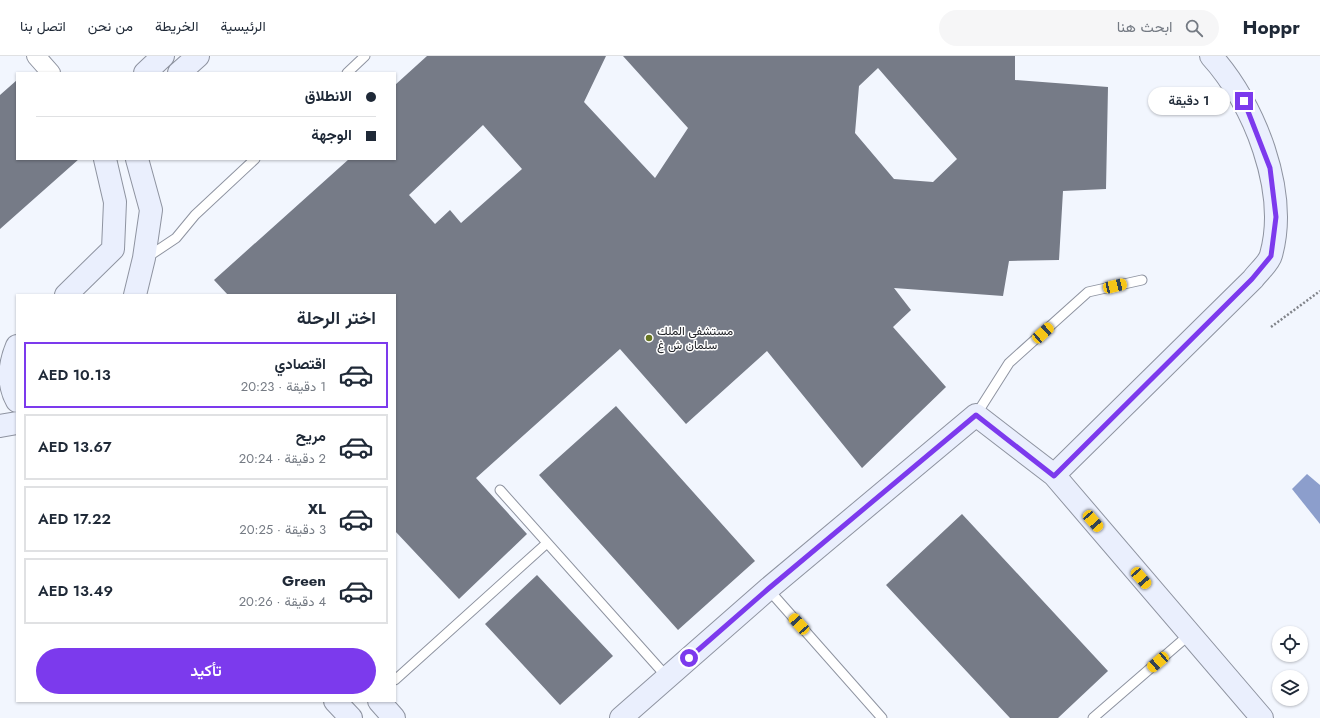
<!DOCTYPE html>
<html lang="ar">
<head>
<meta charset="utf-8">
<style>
	:root { --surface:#fff; --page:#f6f6f7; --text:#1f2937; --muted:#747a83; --line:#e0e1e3; --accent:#7c3aed }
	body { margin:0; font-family:Jost,Vazirmatn,sans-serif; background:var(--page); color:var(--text); direction:rtl; height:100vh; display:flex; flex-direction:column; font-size:15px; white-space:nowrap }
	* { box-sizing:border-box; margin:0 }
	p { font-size:13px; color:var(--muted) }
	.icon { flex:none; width:22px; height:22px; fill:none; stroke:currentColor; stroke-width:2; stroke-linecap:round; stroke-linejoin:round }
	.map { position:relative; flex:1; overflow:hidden; direction:ltr }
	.side { position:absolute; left:16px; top:238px; width:380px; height:408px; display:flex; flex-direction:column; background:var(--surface); border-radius:0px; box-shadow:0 1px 3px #0004; direction:rtl }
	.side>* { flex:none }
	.banner { position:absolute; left:16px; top:16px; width:380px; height:88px; border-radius:0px; box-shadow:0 1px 3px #0004; direction:rtl; display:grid; align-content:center; height:88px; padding:0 20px; background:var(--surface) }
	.controls { position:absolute; left:1272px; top:570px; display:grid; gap:8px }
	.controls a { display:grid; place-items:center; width:36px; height:36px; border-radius:50%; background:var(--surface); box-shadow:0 1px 3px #0004; font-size:20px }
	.end { position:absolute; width:18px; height:18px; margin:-9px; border:5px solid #7c3aed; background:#fff; box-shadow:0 0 0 2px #fff }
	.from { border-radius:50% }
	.bubble { position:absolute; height:28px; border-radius:14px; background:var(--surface); box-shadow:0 1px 3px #0004; font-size:13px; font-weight:600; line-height:28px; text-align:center; direction:rtl }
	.car { position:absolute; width:12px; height:24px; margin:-12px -6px; border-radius:5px; box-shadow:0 0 3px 1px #0007; background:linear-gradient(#f5c518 24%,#345 0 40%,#f5c518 0 76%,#345 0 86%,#f5c518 0) }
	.banner b { display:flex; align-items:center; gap:14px; height:38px; font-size:15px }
	.banner b+b { border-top:1px solid var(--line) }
	.banner i { width:10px; height:10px; background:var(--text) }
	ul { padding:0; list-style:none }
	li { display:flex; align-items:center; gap:12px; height:66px; margin:0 8px 6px; padding:0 12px; border:2px solid var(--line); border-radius:0px }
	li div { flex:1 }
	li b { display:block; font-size:15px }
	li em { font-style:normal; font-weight:600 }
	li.active { border-color:var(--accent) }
	li>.icon { width:36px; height:36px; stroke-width:1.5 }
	h2 { padding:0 20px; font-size:18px; line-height:48px }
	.button { display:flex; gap:8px; margin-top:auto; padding:8px 20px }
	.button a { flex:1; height:46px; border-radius:24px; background:var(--accent); color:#fff; font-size:16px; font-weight:600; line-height:46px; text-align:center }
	header { display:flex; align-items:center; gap:24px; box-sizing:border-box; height:56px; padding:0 20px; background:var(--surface); border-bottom:1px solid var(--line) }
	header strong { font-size:19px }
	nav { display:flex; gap:22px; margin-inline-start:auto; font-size:14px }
	.search { width:280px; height:36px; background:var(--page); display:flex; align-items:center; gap:10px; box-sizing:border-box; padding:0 14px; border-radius:22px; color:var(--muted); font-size:15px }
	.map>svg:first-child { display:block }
	.water { fill:#8c9ecc }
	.building { fill:#767b87; fill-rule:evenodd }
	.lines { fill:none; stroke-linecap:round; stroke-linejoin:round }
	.lane-casing { stroke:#8e93a0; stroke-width:11 }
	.street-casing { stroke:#8e93a0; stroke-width:20 }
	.secondary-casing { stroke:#8e93a0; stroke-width:24 }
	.path { stroke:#81848a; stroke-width:2.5; stroke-dasharray:2 2; stroke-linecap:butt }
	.lane { stroke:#fff; stroke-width:9 }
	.street { stroke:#fff; stroke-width:18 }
	.secondary { stroke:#eaeffd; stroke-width:22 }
	.route { stroke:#7c3aed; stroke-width:5 }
	.poi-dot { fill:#687622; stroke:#fff; stroke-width:1.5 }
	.labels { text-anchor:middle; stroke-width:3; stroke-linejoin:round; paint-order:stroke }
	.poi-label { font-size:12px; fill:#212328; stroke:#fff; text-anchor:start }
</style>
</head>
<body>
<header>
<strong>Hoppr</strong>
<div class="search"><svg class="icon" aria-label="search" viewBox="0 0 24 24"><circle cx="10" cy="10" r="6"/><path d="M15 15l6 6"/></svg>ابحث هنا</div>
<nav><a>الرئيسية</a><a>الخريطة</a><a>من نحن</a><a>اتصل بنا</a></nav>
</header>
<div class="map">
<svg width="1320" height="662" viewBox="0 0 1320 662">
	<rect width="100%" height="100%" fill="#f2f6fe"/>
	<!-- water -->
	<path class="water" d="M 1307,418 L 1320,429 L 1320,468 L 1292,433 Z"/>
	<!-- building -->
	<path class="building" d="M 427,0 L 606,0 L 584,46 L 655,122 L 688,72 L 623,0 L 1015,0 L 1015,24 L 1108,31 L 1106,133 L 1063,135 L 1059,204 L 1009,205 L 1003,240 L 894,232 L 911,254 L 893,271 L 946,331 L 862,412 L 767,295 L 686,368 L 620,293 L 476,422 L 527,478 L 459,543 L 395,475 L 395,239 L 228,239 L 214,224 L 349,103 L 395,103 L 395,29 ZM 878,12 L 957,103 L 933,126 L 894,123 L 855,77 L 859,30 ZM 483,69 L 522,113 L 461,167 L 450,154 L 435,168 L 409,139 Z
		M 17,24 L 17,103 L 79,103 L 0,173 L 0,39 Z
		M 616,350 L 755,505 L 678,574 L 539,419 Z
		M 962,458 L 1108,615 L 1058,662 L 1010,662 L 886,529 Z
		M 537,519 L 613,600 L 560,649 L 485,568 Z"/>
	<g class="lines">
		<defs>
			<path id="lane" d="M 347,17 L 365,0
				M 146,202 L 176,182 L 195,159 L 255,103
				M 976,359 L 1009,307 L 1088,236 L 1142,224
				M 500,434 L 667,621
				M 768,533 L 882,662
				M 395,624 L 547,487
				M 1093,662 L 1190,578"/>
			<path id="street" d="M 36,0 L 51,17"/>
			<path id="secondary" d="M 145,17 L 163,0
				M 179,17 L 198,0
				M 66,239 L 113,193 L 115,146 L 105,103
				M 135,239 L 144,202 L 151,154 L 137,103
				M 17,290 C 9,309 7,327 17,345
				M 0,370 L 17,367
				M 1054,419 L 1253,223 C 1258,216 1269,207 1271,199 C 1289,135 1254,47 1211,0
				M 335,645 L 351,662
				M 379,645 L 394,662
				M 621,662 L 768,533 L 976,359 L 1054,419 L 1262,662"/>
		</defs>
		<!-- lane casing -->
		<use href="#lane" class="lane-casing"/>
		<!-- street casing -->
		<use href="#street" class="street-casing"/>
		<!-- secondary casing -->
		<use href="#secondary" class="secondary-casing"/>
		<!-- path -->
		<path class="path" d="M 1271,271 L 1320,235"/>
		<!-- lane -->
		<use href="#lane" class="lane"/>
		<!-- street -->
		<use href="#street" class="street"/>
		<!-- secondary -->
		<use href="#secondary" class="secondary"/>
	</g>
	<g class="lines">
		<!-- route -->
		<path class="route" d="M 689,602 L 768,533 L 976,359 L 1054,420 L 1252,223 L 1271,200 L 1276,161 L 1270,112 L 1244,45"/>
	</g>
	<!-- markers -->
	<circle class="poi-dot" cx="649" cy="282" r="4"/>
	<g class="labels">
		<!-- poi labels -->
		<g class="poi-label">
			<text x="657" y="279">مستشفى الملك<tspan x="657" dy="14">سلمان ش غ</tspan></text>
		</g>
	</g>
</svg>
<div class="controls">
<a><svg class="icon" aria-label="locate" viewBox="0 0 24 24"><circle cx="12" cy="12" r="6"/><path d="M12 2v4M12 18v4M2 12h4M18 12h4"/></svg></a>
<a><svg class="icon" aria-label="layers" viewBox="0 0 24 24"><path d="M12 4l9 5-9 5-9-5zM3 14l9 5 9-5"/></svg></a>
</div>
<i class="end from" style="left:689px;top:602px"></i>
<i class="end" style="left:1244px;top:45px"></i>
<div class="bubble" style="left:1148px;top:31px;width:82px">1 دقيقة</div>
<i class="car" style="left:1115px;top:230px;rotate:77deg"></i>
<i class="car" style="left:1043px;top:277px;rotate:48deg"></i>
<i class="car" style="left:1093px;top:465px;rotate:139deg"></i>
<i class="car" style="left:1141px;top:522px;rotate:139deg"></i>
<i class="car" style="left:799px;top:568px;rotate:318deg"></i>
<i class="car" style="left:1158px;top:606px;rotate:229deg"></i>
<div class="banner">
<b><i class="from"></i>الانطلاق</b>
<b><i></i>الوجهة</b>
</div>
<section class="side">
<h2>اختر الرحلة</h2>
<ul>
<li class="active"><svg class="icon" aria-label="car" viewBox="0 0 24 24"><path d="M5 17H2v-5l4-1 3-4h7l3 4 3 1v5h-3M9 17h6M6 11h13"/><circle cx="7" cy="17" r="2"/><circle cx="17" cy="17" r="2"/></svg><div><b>اقتصادي</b><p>1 دقيقة · 20:23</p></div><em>AED 10.13</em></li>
<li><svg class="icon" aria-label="car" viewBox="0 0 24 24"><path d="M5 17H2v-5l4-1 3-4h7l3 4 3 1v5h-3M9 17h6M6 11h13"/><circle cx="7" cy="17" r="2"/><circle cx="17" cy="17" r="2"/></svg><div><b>مريح</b><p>2 دقيقة · 20:24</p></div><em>AED 13.67</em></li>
<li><svg class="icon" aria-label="car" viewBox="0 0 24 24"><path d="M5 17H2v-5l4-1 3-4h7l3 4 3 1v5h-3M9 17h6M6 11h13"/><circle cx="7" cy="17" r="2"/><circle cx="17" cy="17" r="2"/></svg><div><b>XL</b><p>3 دقيقة · 20:25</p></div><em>AED 17.22</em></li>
<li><svg class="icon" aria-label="car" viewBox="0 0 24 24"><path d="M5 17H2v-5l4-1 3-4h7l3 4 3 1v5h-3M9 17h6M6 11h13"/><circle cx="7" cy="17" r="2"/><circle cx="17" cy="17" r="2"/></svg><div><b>Green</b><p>4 دقيقة · 20:26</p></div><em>AED 13.49</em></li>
</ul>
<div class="button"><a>تأكيد</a></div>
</section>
</div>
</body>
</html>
